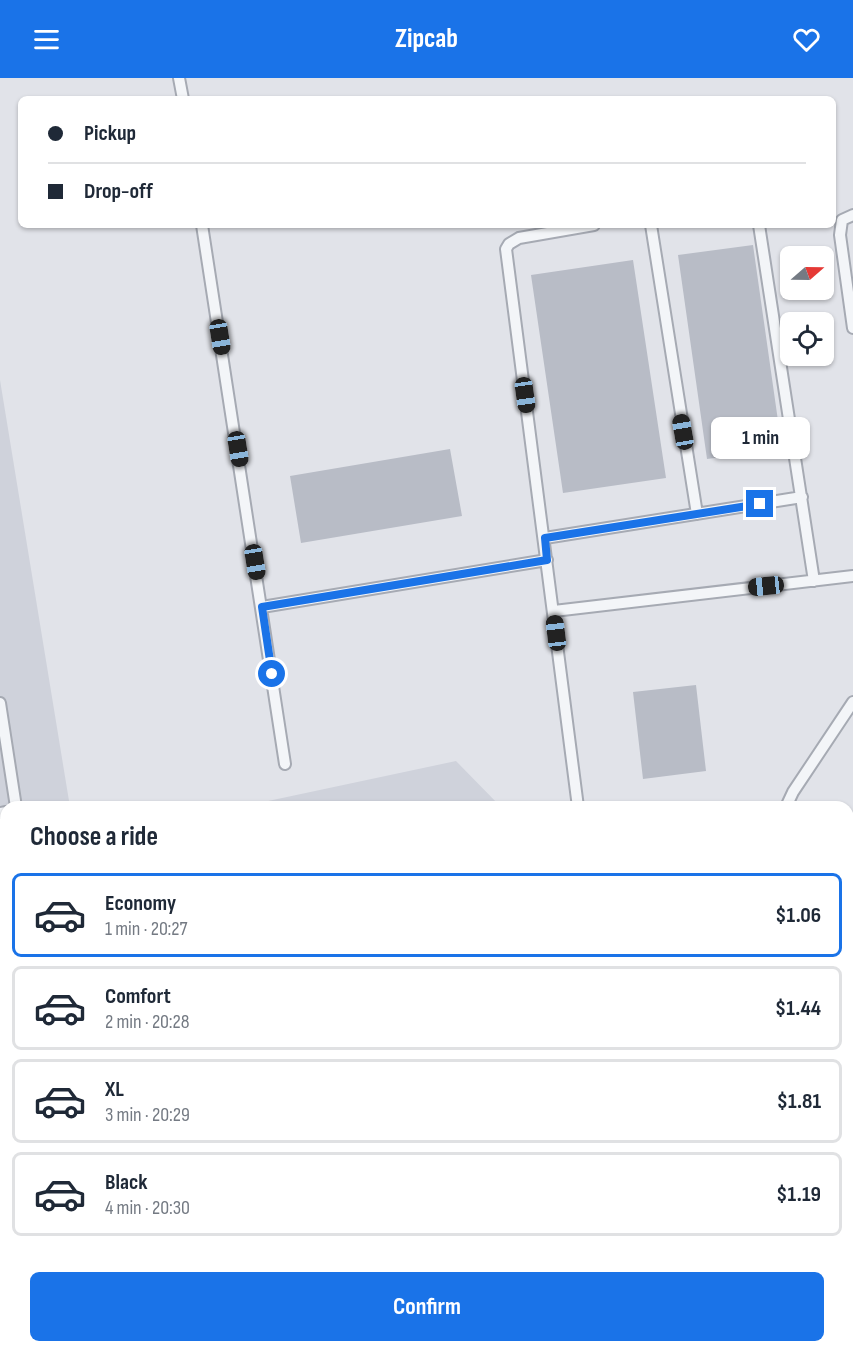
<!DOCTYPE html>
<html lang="en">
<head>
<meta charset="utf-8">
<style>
	:root { --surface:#fff; --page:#f6f6f7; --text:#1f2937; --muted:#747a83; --line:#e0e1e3; --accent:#1a73e8 }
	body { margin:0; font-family:"Sofia Sans Condensed",sans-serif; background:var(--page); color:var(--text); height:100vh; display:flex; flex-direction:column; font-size:22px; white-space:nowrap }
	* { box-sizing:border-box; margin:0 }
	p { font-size:20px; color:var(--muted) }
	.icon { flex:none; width:33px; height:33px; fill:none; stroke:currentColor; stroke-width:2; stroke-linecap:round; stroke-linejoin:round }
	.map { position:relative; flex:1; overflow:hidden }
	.details { position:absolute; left:0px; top:723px; width:854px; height:552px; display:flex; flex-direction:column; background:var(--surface); border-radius:18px 18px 0 0; box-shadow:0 2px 4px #0004 }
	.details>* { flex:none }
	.guide { position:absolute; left:18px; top:18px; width:818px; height:132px; border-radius:9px; box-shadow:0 2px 4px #0004; display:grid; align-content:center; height:132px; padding:0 30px; background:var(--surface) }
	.needle { width:39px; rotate:70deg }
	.fabs { position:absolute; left:780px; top:168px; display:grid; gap:12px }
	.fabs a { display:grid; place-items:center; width:54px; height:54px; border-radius:9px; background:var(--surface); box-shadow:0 2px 4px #0004; font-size:30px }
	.end { position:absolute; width:27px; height:27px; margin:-14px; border:8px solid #1a73e8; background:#fff; box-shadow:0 0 0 3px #fff }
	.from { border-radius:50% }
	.bubble { position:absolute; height:42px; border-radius:9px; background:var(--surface); box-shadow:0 2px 4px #0004; font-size:20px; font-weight:700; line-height:42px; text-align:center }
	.car { position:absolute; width:18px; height:36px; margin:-18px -9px; border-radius:8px; box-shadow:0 0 4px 2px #0007; background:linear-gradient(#222 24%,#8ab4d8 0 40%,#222 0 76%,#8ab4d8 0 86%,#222 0) }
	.guide b { display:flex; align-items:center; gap:21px; height:57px; font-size:22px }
	.guide b+b { border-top:2px solid var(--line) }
	.guide i { width:15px; height:15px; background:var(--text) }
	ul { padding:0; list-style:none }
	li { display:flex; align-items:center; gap:18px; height:84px; margin:0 12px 9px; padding:0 18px; border:3px solid var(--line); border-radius:9px }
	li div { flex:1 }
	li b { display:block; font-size:22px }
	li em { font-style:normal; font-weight:700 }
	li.active { border-color:var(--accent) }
	li>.icon { width:54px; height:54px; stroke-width:1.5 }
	h2 { padding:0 30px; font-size:27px; line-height:72px }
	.button { display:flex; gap:12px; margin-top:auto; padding:12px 30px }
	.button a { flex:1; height:69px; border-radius:9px; background:var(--accent); color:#fff; font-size:24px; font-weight:700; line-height:69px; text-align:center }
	header { display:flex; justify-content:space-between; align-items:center; height:78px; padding:0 30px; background:var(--accent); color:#fff; font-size:27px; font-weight:700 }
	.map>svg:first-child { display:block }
	.built { fill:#cfd2db }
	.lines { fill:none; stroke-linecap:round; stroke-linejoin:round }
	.taxiway { stroke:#aeb2be; stroke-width:58 }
	.building { fill:#b8bcc6 }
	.lane-casing { stroke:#a6aab3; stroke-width:14 }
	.street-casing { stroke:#a6aab3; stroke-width:24 }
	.lane { stroke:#f3f5f8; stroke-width:10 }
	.street { stroke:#f3f5f8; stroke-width:21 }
	.route { stroke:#1a73e8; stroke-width:8 }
</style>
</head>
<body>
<header><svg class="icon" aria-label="menu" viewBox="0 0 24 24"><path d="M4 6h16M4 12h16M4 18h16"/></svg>Zipcab<svg class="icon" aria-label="heart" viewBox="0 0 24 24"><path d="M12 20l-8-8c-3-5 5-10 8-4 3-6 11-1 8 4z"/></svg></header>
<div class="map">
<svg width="853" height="1275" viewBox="0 0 853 1275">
	<rect width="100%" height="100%" fill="#e1e3e9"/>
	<!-- built -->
	<path class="built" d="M 0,302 L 70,729 L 6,729 L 6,764 L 0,765 Z
		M 456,683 L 501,729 L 240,729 Z
		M 6,887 L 6,1269 L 612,1269 L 613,1275 L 0,1275 L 0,889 Z"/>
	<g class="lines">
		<!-- taxiway -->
		<path class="taxiway" d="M 239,1269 L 240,1275
			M 504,1269 L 505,1275"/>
	</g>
	<!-- building -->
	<path class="building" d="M 753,167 L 782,371 L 707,381 L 678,177 Z
		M 633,182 L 666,400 L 563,415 L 531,197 Z
		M 450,371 L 462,438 L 301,465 L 290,398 Z
		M 696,607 L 706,693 L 643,701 L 633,614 Z
		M 853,952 L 853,1201 L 848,1201 L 848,953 Z"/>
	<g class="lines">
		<defs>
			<path id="lane" d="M 179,0 L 183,21
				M 853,137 L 842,142 L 840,157 L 853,250
				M 202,147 L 285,686
				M 651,147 L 697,436
				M 759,147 L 814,503
				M 545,460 L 802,419
				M 262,529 L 547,482
				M 554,533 L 853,498
				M 0,625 L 16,729
				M 578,729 L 506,171 L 509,166 L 519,160 L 594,147
				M 786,729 L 793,714 L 853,624
				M 0,735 L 6,734
				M 848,911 L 853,910
				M 805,1269 L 806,1275"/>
			<path id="street" d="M 0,816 L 6,815"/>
		</defs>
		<!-- lane casing -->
		<use href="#lane" class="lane-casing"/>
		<!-- street casing -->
		<use href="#street" class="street-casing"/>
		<!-- lane -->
		<use href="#lane" class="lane"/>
		<!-- street -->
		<use href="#street" class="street"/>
	</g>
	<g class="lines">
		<!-- route -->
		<path class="route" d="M 272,596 L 262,529 L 547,482 L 545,460 L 760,426"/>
	</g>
</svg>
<div class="fabs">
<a><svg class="needle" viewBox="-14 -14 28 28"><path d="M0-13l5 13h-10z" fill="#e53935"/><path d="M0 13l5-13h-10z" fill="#747a83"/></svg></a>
<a><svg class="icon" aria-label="locate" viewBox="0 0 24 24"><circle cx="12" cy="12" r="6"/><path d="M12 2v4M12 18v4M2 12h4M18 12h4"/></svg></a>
</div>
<i class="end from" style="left:272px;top:596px"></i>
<i class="end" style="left:760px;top:426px"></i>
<div class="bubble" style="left:711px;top:339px;width:99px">1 min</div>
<i class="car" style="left:220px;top:259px;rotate:171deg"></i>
<i class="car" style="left:525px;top:317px;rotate:172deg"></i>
<i class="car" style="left:683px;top:354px;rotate:350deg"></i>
<i class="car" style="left:238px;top:371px;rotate:171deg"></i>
<i class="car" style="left:255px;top:484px;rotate:171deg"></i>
<i class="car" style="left:766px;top:508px;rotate:264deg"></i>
<i class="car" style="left:556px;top:555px;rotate:353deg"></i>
<div class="guide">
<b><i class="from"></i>Pickup</b>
<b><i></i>Drop-off</b>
</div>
<section class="details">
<h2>Choose a ride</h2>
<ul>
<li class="active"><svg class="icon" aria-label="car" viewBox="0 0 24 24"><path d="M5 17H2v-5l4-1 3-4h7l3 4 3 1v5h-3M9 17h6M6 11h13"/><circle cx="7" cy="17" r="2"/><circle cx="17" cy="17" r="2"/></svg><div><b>Economy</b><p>1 min · 20:27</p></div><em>$1.06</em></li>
<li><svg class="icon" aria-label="car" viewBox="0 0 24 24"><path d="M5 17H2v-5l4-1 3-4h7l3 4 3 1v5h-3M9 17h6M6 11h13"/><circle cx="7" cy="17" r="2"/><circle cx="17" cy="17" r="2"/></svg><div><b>Comfort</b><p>2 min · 20:28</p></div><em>$1.44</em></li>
<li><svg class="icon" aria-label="car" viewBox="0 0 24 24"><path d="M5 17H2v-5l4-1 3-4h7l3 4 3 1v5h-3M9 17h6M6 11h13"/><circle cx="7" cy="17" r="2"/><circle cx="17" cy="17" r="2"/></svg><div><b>XL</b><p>3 min · 20:29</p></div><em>$1.81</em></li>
<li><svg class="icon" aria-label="car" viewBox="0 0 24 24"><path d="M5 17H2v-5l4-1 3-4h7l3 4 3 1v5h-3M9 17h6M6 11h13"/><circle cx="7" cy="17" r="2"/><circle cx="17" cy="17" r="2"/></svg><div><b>Black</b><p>4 min · 20:30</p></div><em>$1.19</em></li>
</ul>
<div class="button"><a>Confirm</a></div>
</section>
</div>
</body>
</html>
